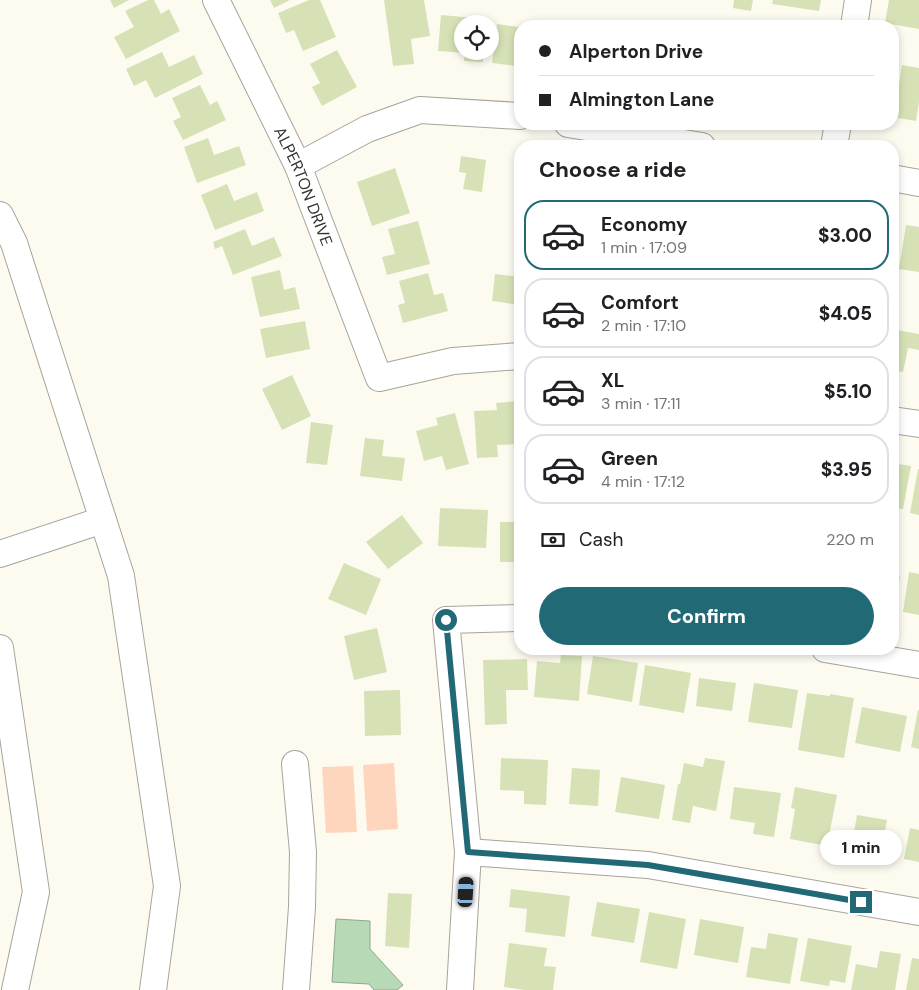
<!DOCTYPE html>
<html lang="en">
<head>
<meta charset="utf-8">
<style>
	:root { --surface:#fff; --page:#f6f6f6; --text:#202124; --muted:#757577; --line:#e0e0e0; --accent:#216a75 }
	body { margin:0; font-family:"DM Sans",sans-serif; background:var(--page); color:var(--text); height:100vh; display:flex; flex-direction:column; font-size:19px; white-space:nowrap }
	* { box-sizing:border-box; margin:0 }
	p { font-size:16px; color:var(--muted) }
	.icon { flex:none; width:28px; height:28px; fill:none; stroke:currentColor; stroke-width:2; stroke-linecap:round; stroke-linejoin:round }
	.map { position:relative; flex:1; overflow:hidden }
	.panel { position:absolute; left:514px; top:140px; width:385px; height:515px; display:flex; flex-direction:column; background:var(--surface); border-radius:20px; box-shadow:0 2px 8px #0003 }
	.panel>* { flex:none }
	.top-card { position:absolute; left:514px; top:20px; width:385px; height:110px; border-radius:20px; box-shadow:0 2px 8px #0003; display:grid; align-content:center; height:110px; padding:0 25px; background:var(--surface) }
	.controls { position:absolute; left:454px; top:15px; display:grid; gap:10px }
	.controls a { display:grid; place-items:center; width:45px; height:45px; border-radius:50%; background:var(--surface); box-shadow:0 2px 8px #0003; font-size:25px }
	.end { position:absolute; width:22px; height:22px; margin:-11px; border:6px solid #216a75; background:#fff; box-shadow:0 0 0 2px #fff }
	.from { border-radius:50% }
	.bubble { position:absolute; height:35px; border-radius:18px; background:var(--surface); box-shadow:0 2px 8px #0003; font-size:16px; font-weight:800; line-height:35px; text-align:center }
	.car { position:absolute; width:15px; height:30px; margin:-15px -8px; border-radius:6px; box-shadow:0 0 4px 1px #0007; background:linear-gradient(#222 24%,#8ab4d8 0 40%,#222 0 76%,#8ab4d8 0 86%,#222 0) }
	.top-card b { display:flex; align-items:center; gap:18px; height:48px; font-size:19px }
	.top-card b+b { border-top:1px solid var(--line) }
	.top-card i { width:12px; height:12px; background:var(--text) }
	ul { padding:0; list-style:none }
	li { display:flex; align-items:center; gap:15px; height:70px; margin:0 10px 8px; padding:0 15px; border:2px solid var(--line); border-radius:20px }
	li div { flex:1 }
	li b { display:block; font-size:19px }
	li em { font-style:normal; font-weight:800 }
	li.selected { border-color:var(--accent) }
	li>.icon { width:45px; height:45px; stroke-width:1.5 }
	h2 { padding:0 25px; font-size:22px; line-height:60px }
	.pay { display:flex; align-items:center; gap:12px; height:55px; padding:0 25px; font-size:19px }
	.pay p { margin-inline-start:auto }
	.cta { display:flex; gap:10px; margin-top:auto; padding:10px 25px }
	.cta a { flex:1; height:58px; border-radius:30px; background:var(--accent); color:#fff; font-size:20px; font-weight:800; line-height:58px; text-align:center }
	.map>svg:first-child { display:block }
	.green { fill:#fed6be }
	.water { fill:#b8d9b5; stroke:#90a78d }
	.building { fill:#d6e2b6 }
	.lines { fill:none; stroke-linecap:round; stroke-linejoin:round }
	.minor-casing { stroke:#a6a49a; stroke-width:28 }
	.minor { stroke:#fff; stroke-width:26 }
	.route { stroke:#216a75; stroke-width:6 }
	.labels { text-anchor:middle; stroke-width:4.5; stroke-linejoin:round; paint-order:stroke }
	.street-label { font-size:16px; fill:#33332f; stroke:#fdfbf0 }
</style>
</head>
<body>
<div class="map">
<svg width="919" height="990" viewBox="0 0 919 990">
	<rect width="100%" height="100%" fill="#fdfbf0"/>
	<!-- green -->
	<path class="green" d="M 394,763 L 398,829 L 367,831 L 363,765 Z
		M 353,766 L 357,832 L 326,833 L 322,767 Z"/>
	<!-- water -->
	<path class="water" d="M 336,919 L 370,921 L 370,949 L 403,985 L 397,990 L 374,990 L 369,984 L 332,982 Z"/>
	<!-- building -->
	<path class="building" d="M 110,0 L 129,0 L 114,8 Z
		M 148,0 L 154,0 L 161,14 L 169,9 L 180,31 L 126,59 L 114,37 L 134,27 L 125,11 Z
		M 270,0 L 290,0 L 274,8 Z
		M 309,0 L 320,0 L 336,37 L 303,51 L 294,30 L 286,33 L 278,13 Z
		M 384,0 L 424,0 L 430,36 L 411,39 L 414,64 L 393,66 Z
		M 734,0 L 753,0 L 751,11 L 733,8 Z
		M 773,0 L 821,0 L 819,11 L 772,4 Z
		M 889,0 L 919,0 L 919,29 L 885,23 Z
		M 441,15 L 486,19 L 486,24 L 462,24 L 462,51 L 484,51 L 483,62 L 464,61 L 465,53 L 438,51 Z
		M 497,24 L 520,27 L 520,58 L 517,58 L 516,66 L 492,63 Z
		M 337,50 L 357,87 L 322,106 L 312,87 L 320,83 L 310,64 Z
		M 162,52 L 169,67 L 194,55 L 203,74 L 155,98 L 146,80 L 134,86 L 126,69 Z
		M 902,65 L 919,68 L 919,102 L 916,121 L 892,117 L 892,84 L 899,85 Z
		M 200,85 L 210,105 L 217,101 L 226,120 L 183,140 L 173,121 L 181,117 L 172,98 Z
		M 208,138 L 214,155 L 239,146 L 246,165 L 197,183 L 184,147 Z
		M 461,156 L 486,160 L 482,192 L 463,189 L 466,173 L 459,172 Z
		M 395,168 L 410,213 L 372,226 L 357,182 Z
		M 227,184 L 234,201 L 257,192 L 264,211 L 215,230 L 201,195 Z
		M 418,221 L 430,264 L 387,275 L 382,257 L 395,254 L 388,229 Z
		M 906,225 L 919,227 L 919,272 L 899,269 Z
		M 245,229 L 252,246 L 274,237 L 282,256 L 233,275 L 222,246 L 215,249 L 213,242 Z
		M 280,270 L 284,290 L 295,287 L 300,309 L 260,317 L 251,277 Z
		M 428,273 L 434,295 L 443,293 L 448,311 L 403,323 L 398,305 L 405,303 L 399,281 Z
		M 495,274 L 520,277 L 520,305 L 492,301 Z
		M 305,321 L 310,349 L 266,358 L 260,329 Z
		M 892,329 L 919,334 L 919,350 L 908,348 L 903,372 L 892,370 Z
		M 292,375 L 311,416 L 282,430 L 262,389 Z
		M 517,401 L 520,444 L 497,445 L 498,457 L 477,458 L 474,411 L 497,410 L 496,403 Z
		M 455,413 L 469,464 L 446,470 L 442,456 L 424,461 L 416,431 L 438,425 L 436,418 Z
		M 311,422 L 333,425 L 327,465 L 306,463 Z
		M 365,438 L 384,440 L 382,456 L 405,458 L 402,481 L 360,476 Z
		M 892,463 L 911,466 L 903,509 L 892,508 Z
		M 918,469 L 919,469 L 919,515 L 910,513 Z
		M 440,508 L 488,510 L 486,548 L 438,546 Z
		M 402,515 L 423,543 L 388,569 L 366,542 Z
		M 500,522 L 520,522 L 520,562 L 500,562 Z
		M 344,563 L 381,579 L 366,615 L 328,599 Z
		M 909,572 L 919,574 L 919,615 L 903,612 Z
		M 892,575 L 900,576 L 893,609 L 892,609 Z
		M 377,628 L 387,672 L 354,680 L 344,636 Z
		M 561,655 L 582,656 L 579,701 L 534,697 L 537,661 L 560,663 Z
		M 593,656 L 638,663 L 632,702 L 587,694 Z
		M 527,659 L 528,690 L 506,690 L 507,724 L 485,725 L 483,660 Z
		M 645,665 L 691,673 L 684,713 L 639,705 Z
		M 699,678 L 736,683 L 732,711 L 696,706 Z
		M 754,683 L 798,690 L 792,728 L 748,722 Z
		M 400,690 L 401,735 L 365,736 L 364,691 Z
		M 807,693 L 830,696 L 830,694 L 854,698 L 844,758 L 798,750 Z
		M 862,707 L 907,716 L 900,752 L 855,743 Z
		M 918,710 L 919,710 L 919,749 L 911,747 Z
		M 501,758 L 548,760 L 546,805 L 524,804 L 524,791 L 500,790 Z
		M 705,758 L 725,761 L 716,811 L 693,806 L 690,823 L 672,820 L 678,784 L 680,784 L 684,763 L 703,767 Z
		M 572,768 L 600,770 L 598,806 L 569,804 Z
		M 621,777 L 665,785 L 659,819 L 615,812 Z
		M 734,787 L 781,793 L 774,837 L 753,834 L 755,823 L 730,819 Z
		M 795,787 L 837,795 L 827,846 L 790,839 L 795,809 L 791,808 Z
		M 857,815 L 887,820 L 880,855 L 851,850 Z
		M 910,828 L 919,830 L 919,862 L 904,859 Z
		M 511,889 L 570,896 L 565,937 L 525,932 L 527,909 L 509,907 Z
		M 388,893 L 412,894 L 409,948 L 385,946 Z
		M 597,902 L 640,909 L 634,943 L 591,936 Z
		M 649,912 L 686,919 L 677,969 L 640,962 Z
		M 700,919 L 744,927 L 738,963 L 694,955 Z
		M 768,933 L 798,938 L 790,984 L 746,977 L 751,947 L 766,949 Z
		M 808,938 L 852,946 L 845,983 L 830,980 L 829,986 L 800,981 Z
		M 509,943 L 547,948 L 544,966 L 556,967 L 553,990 L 525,990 L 504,987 Z
		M 880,951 L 901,954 L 895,990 L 851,990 L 856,964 L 877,968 Z
		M 912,958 L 919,959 L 919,990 L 906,990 Z"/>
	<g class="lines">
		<defs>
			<g id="minor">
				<path id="s1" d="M 216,0 L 298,166 L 379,378 L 453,361 L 520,356"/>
				<path d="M 854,26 L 858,0"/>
				<path d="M 568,124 L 702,146"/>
				<path d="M 834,146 L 838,124"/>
				<path d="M 298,166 L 367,129 L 420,110 L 520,116"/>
				<path d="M 892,178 L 919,183"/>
				<path d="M 0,215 L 14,243 L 121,576 L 167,886 L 153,990"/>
				<path d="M 892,420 L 919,424"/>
				<path d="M 0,554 L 103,520"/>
				<path d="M 0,648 L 36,892 L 15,990"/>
				<path d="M 825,649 L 919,665"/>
				<path d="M 295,764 L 303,852 L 302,907 L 296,990"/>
				<path d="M 468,852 L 648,865 L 919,912"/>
				<path d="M 460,990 L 468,852 L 446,620 L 520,618"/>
			</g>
		</defs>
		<!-- minor casing -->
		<use href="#minor" class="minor-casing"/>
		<!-- minor -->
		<use href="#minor" class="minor"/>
	</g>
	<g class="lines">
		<!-- route -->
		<path class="route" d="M 446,620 L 468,852 L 648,865 L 861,902"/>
	</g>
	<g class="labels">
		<!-- street labels -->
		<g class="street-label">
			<text dy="6" stroke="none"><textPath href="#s1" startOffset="206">ALPERTON DRIVE</textPath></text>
		</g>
	</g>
</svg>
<div class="controls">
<a><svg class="icon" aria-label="locate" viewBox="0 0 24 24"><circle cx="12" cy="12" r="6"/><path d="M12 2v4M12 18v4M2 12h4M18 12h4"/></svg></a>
</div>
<i class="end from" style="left:446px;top:620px"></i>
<i class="end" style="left:861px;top:902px"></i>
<div class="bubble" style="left:820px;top:830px;width:82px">1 min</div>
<i class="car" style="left:466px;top:892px;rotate:3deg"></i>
<div class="top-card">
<b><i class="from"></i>Alperton Drive</b>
<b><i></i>Almington Lane</b>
</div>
<section class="panel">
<h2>Choose a ride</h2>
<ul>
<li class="selected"><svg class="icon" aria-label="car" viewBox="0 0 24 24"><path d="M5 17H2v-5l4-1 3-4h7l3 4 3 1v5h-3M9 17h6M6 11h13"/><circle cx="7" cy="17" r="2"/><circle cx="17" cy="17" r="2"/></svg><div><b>Economy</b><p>1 min · 17:09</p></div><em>$3.00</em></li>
<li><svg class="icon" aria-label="car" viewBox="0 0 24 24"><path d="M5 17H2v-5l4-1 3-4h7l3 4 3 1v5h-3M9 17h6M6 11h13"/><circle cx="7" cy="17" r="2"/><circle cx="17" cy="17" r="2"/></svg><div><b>Comfort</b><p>2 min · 17:10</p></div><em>$4.05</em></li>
<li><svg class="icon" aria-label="car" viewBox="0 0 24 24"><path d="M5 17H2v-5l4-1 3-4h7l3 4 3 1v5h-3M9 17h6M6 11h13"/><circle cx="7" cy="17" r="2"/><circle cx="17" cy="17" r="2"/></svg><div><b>XL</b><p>3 min · 17:11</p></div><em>$5.10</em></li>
<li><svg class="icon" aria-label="car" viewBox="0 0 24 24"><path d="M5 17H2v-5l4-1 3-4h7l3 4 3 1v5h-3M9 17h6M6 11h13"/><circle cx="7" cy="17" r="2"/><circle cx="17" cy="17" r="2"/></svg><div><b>Green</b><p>4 min · 17:12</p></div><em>$3.95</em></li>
</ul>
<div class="pay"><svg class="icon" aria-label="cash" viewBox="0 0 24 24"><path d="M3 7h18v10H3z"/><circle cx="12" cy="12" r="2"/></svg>Cash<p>220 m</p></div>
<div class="cta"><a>Confirm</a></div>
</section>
</div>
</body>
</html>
